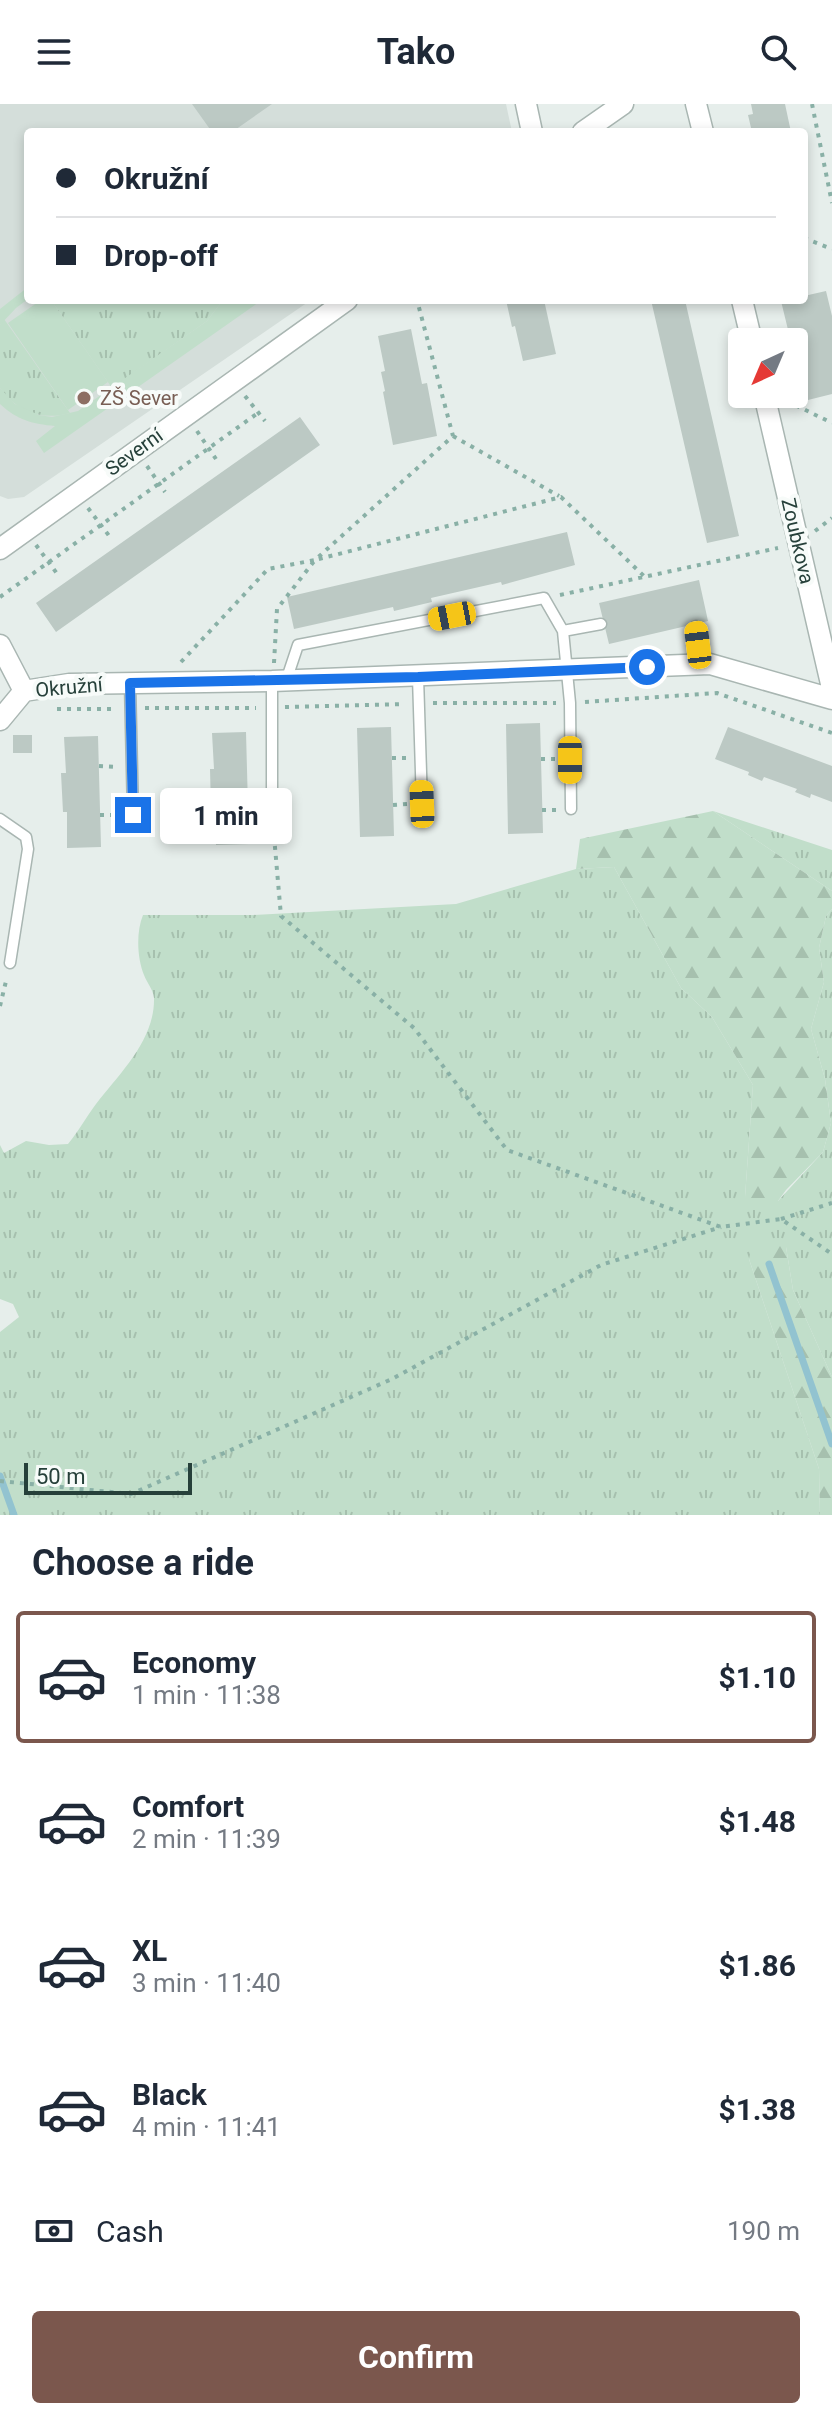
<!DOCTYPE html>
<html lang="en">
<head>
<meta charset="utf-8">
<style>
	:root { --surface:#fff; --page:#f2f2f3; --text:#1f2937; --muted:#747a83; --line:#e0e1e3; --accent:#7b574d }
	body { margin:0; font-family:Roboto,sans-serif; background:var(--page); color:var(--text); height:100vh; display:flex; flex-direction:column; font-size:30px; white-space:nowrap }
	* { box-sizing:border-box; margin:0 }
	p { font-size:26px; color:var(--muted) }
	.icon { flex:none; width:44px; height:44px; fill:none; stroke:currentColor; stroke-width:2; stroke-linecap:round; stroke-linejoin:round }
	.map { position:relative; height:1411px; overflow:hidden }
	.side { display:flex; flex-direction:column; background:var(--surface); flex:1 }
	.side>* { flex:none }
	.banner { position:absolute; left:24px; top:24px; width:784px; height:176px; border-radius:8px; box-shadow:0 4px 12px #0003; display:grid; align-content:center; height:176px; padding:0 32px; background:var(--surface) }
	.needle { width:52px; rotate:224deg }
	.fabs { position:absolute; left:728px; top:224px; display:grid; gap:16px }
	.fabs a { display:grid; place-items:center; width:80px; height:80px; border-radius:8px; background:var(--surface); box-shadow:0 4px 12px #0003; font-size:40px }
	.scale { position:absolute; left:24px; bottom:20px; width:168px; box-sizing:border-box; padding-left:8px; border:4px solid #26403a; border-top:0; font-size:22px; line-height:28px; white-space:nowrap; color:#26403a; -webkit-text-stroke:6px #f7fbf9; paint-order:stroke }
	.end { position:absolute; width:36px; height:36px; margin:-18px; border:10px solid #1a73e8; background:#fff; box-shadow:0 0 0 4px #fff }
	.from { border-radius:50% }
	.bubble { position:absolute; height:56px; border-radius:8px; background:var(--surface); box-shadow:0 4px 12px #0003; font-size:26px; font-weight:700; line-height:56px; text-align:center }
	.car { position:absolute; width:24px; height:48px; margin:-24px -12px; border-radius:10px; box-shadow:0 0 6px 2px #0007; background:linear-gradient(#f5c518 24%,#345 0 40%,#f5c518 0 76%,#345 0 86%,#f5c518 0) }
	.banner b { display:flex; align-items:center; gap:28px; height:76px; font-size:30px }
	.banner b+b { border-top:2px solid var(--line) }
	.banner i { width:20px; height:20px; background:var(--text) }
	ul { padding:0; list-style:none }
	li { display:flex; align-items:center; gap:24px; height:132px; margin:0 16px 12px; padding:0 16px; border:4px solid transparent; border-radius:8px }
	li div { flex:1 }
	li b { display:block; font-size:30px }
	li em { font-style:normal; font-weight:700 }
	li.selected { border-color:var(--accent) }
	li>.icon { width:72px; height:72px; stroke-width:1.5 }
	h2 { padding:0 32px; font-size:36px; line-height:96px }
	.pay { display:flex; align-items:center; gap:20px; height:88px; padding:0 32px; font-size:30px }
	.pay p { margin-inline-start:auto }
	.button { display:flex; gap:16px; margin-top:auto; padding:16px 32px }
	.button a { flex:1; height:92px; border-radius:8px; background:var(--accent); color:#fff; font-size:32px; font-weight:700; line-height:92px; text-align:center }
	header { display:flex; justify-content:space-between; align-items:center; height:104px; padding:0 32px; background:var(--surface); font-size:36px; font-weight:700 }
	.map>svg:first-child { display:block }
	.built { fill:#d4deda }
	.grass { fill:url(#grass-tufts) }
	.forest { fill:url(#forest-firs) }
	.pitch { fill:#c1deca }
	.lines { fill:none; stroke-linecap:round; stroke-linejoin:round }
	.stream { stroke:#92c3d0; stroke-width:7 }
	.building { fill:#bcc9c4 }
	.service-casing { stroke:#a9b6b2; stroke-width:13 }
	.minor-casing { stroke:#a9b6b2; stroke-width:23 }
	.path { stroke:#89b0a6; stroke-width:4; stroke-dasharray:4 6; stroke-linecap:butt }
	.service { stroke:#fff; stroke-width:10 }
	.minor { stroke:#fff; stroke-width:20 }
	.route { stroke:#1a73e8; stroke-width:10 }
	.education-dot { fill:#8d6e63; stroke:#f7fbf9; stroke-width:3 }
	.labels { text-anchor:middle; stroke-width:8; stroke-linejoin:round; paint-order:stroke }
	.education-label { font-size:20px; fill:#785e54; stroke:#f7fbf9; text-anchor:start }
	.street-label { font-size:20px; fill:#26403a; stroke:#f7fbf9 }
</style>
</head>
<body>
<header><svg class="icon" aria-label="menu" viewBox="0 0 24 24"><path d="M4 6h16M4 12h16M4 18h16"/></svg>Tako<svg class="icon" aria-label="search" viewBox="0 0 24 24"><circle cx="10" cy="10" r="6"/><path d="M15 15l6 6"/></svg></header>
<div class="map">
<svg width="832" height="1411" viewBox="0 0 832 1411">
	<defs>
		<pattern id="grass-tufts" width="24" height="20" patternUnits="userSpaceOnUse" patternTransform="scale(2)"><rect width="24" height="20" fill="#c1deca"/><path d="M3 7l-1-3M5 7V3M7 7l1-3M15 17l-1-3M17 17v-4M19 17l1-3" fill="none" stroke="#a6c0ae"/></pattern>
		<pattern id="forest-firs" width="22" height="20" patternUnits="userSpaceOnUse" patternTransform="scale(2)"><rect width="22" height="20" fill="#c1deca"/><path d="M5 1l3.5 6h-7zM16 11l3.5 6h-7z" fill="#a6c0ae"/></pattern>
	</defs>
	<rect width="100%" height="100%" fill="#e6eeeb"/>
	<!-- built -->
	<path class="built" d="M 0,0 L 506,0 L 512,28 L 28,28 L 28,196 L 311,196 L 24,393 L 8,395 L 0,392 Z"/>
	<!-- grass -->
	<path class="grass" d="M 51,196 L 223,196 L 207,217 L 112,284 Z
		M 4,215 L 70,309 C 42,317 17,308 0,284 L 0,221 Z
		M 713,707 L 832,746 L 832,787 Z
		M 614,763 L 681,884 L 712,913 L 753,981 L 745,1093 L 778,1097 L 823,1048 L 831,1019 L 825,975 L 811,925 L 824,878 L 819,844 L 826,812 L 832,805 L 832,1273 L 793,1186 L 786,1143 L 749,1155 L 819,1365 L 820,1411 L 0,1411 L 0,1228 L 19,1213 L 13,1200 L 0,1195 L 0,1041 L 4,1049 L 26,1037 L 49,1041 L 68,1040 C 79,1027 86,1013 96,1000 C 120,969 155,936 154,894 C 153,885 147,879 144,871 C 137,854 136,828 143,811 L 253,811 L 456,800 L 576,765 Z"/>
	<!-- forest -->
	<path class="forest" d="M 713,707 L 832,787 L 832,805 L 826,812 L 819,844 L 824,878 L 811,925 L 825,975 L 831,1019 L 823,1048 L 786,1086 L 778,1097 L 753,1102 L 745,1093 L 753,981 L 712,913 L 681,884 L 614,763 L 576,765 L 580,735 Z
		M 766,1135 L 786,1143 L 793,1186 L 832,1273 L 832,1411 L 820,1411 L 819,1365 L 749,1155 L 753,1136 Z"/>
	<!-- pitch -->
	<path class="pitch" d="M 28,183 L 28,195 L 16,204 L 0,221 L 0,205 Z
		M 41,196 L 51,196 L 108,278 L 68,306 L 8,219 Z
		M 223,196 L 262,196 L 44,349 L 36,337 L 55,322 C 33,320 17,316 0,300 L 0,284 L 15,300 L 39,311 L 52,313 L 78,307 L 207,217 Z"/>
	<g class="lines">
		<!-- stream -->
		<path class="stream" d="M 769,1160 L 832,1340
			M 0,1372 L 14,1411"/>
	</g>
	<!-- building -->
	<path class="building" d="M 192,0 L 272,0 L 232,28 L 212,28 Z
		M 751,0 L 785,0 L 791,28 L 752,28 L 748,11 L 753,10 Z
		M 826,187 L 832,212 L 832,290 L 804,297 L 794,253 L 794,238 L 791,238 L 781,197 L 804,196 L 804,192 Z
		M 506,196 L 544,196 L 556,250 L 523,257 L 515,222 L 512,223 Z
		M 651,196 L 685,196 L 739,432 L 707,439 Z
		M 411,225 L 422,280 L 427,279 L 437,332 L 393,341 L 383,288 L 385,287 L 381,268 L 385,267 L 378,232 Z
		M 300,313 L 320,341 L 56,528 L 36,499 Z
		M 567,428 L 575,461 L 502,481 L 501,478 L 431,494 L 432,498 L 394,507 L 393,503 L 294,525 L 287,493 Z
		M 699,476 L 708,517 L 609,540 L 599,499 Z
		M 540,619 L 543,729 L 508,730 L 506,620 Z
		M 391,623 L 394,732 L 360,733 L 357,624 Z
		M 728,623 L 832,662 L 832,698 L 811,690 L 810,694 L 795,688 L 797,685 L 764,673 L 762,677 L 748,671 L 749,668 L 715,655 Z
		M 246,628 L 249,740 L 216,741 L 215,704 L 211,705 L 210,665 L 214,665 L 212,629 Z
		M 13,631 L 32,631 L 32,649 L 13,649 Z
		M 98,632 L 101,743 L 67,744 L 67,708 L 63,708 L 61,669 L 66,669 L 64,633 Z"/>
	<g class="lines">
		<defs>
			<path id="service" d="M 696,522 L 700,561
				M 563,527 L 601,520
				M 418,573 L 422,700
				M 286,577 L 298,541 L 544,494 L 563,527 L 570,599 L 571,705
				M 130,579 L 133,711
				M 0,715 L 26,733 L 28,745 L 10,859
				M 272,717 L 272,577"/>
			<path id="minor" d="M 526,0 L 532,28
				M 696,0 L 703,28
				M 583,28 L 623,0
				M 742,196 L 752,238
				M 764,290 L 832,584
				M 0,445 L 347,196
				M 0,541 L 24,587
				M 24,587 L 69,580 L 272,577 L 710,560 L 832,595
				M 0,616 L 24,587"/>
		</defs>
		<!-- service casing -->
		<use href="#service" class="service-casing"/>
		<!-- minor casing -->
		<use href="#minor" class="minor-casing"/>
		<!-- path -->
		<path class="path" d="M 812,0 L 832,99
			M 804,134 L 832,145
			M 245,292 L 265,317
			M 787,297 L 832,319
			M 197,327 L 216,355
			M 453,332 L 559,392
			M 147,362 L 165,388
			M 88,404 L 110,433
			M 815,427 L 832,414
			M 36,441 L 58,471
			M 560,491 L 778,444
			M 0,493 L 258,309
			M 181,558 L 268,465 L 315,456 L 453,332 L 417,196
			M 274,559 L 277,505 L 315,456 L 561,393 L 645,473
			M 585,598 L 717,589 L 832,629
			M 433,599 L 556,599
			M 285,603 L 404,600
			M 145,604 L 256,604
			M 57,605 L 116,605
			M 392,654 L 406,654
			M 541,655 L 556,655
			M 99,662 L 118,663
			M 393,701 L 407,700
			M 542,706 L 556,706
			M 100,711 L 119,711
			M 274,732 L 281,812 L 414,924 L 507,1046 L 721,1123 L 781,1115 L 832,1150
			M 0,902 L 7,873
			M 781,1115 L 832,1099
			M 0,1377 L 131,1390 L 392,1275 L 601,1161 L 721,1123"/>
		<!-- service -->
		<use href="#service" class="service"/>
		<!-- minor -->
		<use href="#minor" class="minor"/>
	</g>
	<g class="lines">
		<!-- route -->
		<path class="route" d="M 133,711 L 130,579 L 418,573 L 647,563"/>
	</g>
	<!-- markers -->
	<circle class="education-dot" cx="84" cy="294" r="8"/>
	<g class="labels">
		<!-- education labels -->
		<g class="education-label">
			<text x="100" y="301">ZŠ Sever</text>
		</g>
		<!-- street labels -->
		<g class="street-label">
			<text transform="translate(134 348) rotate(-36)" y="7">Severní</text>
			<text transform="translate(798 437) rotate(77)" y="7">Zoubkova</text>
			<text transform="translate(69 583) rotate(-5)" y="7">Okružní</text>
		</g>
	</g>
</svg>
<div class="fabs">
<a><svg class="needle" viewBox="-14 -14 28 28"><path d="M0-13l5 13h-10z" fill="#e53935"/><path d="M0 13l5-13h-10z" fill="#747a83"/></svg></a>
</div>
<div class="scale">50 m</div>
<i class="end from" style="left:647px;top:563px"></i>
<i class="end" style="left:133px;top:711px"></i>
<div class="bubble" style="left:160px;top:684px;width:132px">1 min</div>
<i class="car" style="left:452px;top:512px;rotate:259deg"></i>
<i class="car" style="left:698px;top:541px;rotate:353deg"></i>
<i class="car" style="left:570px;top:656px;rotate:180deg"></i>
<i class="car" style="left:422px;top:700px;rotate:358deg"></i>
<div class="banner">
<b><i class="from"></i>Okružní</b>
<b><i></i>Drop-off</b>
</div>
</div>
<section class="side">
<h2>Choose a ride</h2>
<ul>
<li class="selected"><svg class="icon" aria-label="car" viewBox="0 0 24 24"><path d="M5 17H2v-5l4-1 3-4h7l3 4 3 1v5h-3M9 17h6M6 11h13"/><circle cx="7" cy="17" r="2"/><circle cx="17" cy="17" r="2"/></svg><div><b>Economy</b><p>1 min · 11:38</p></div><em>$1.10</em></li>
<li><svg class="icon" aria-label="car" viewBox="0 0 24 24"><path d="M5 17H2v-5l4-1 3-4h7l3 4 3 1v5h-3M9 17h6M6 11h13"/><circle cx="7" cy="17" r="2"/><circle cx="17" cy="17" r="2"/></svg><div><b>Comfort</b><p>2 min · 11:39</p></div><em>$1.48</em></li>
<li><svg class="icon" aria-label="car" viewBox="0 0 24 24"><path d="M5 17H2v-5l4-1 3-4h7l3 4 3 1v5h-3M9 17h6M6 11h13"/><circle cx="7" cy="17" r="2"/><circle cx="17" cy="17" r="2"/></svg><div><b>XL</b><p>3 min · 11:40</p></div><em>$1.86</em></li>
<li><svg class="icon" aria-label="car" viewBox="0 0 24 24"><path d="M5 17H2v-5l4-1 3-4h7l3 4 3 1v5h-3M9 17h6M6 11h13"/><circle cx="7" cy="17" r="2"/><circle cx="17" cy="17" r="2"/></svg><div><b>Black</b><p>4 min · 11:41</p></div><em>$1.38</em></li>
</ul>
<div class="pay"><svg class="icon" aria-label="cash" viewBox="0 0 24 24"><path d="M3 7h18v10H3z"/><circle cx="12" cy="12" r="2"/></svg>Cash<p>190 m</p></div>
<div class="button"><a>Confirm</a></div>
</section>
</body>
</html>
